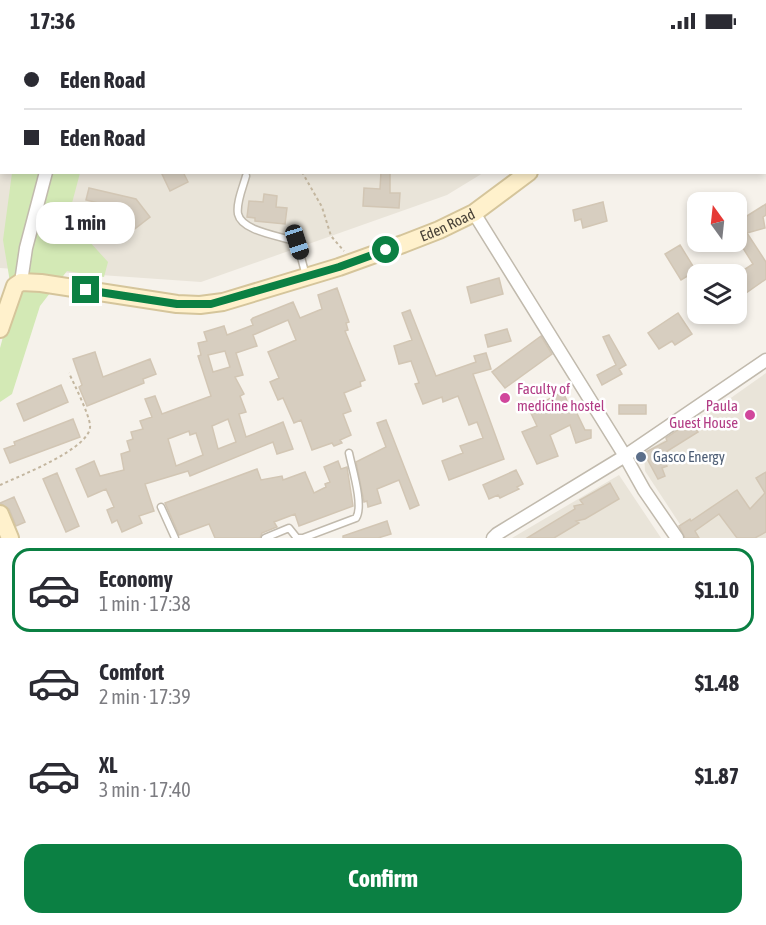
<!DOCTYPE html>
<html lang="en">
<head>
<meta charset="utf-8">
<style>
	:root { --surface:#fff; --page:#f7f7f7; --text:#2b2b33; --muted:#7c7c81; --line:#e1e1e2; --accent:#0b8043 }
	body { margin:0; font-family:"Asap Condensed",sans-serif; background:var(--page); color:var(--text); height:100vh; display:flex; flex-direction:column; font-size:22px; white-space:nowrap }
	* { box-sizing:border-box; margin:0 }
	p { font-size:20px; color:var(--muted) }
	.icon { flex:none; width:33px; height:33px; fill:none; stroke:currentColor; stroke-width:2; stroke-linecap:round; stroke-linejoin:round }
	.map { position:relative; height:496px; overflow:hidden }
	.side { display:flex; flex-direction:column; background:var(--surface); flex:1 }
	.side>* { flex:none }
	.guide { position:absolute; left:0px; top:0px; width:766px; height:132px; box-shadow:0 3px 9px #0003; display:grid; align-content:center; height:132px; padding:0 24px; background:var(--surface) }
	.needle { width:39px; rotate:345deg }
	.tools { position:absolute; left:687px; top:150px; display:grid; gap:12px }
	.tools a { display:grid; place-items:center; width:60px; height:60px; border-radius:12px; background:var(--surface); box-shadow:0 3px 9px #0003; font-size:30px }
	.end { position:absolute; width:27px; height:27px; margin:-14px; border:8px solid #0b8043; background:#fff; box-shadow:0 0 0 3px #fff }
	.from { border-radius:50% }
	.bubble { position:absolute; height:42px; border-radius:18px; background:var(--surface); box-shadow:0 3px 9px #0003; font-size:20px; font-weight:700; line-height:42px; text-align:center }
	.car { position:absolute; width:18px; height:36px; margin:-18px -9px; border-radius:8px; box-shadow:0 0 4px 2px #0007; background:linear-gradient(#222 24%,#8ab4d8 0 40%,#222 0 76%,#8ab4d8 0 86%,#222 0) }
	.guide b { display:flex; align-items:center; gap:21px; height:57px; font-size:22px }
	.guide b+b { border-top:2px solid var(--line) }
	.guide i { width:15px; height:15px; background:var(--text) }
	ul { padding:10px 0 0; list-style:none }
	li { display:flex; align-items:center; gap:18px; height:84px; margin:0 12px 9px; padding:0 12px; border:3px solid transparent; border-radius:18px }
	li div { flex:1 }
	li b { display:block; font-size:22px }
	li em { font-style:normal; font-weight:700 }
	li.current { border-color:var(--accent) }
	li>.icon { width:54px; height:54px; stroke-width:1.5 }
	.button { display:flex; gap:12px; margin-top:auto; padding:12px 24px }
	.button a { flex:1; height:69px; border-radius:18px; background:var(--accent); color:#fff; font-size:24px; font-weight:700; line-height:69px; text-align:center }
	.status { display:flex; justify-content:space-between; align-items:center; height:42px; padding:0 30px; background:var(--surface); direction:ltr }
	.status svg { height:16px; fill:currentColor }
	.map>svg:first-child { display:block }
	.residential { fill:#e9e4d9 }
	.green { fill:#d3e9b5 }
	.building { fill:#d7cec0; stroke:#d2c6b4; stroke-width:1.5; fill-rule:evenodd }
	.lines { fill:none; stroke-linecap:round; stroke-linejoin:round }
	.lane-casing { stroke:#c1baad; stroke-width:9 }
	.street-casing { stroke:#c1baad; stroke-width:15 }
	.secondary-casing { stroke:#d5c59b; stroke-width:20 }
	.path { stroke:#c3b69f; stroke-width:2; stroke-dasharray:3 3; stroke-linecap:butt }
	.lane { stroke:#fff; stroke-width:6 }
	.street { stroke:#fff; stroke-width:12 }
	.secondary { stroke:#fff1cc; stroke-width:16 }
	.route { stroke:#0b8043; stroke-width:8 }
	.hotel-dot { fill:#d1479c; stroke:#fff; stroke-width:2 }
	.service-dot { fill:#5c6f8a; stroke:#fff; stroke-width:2 }
	.labels { text-anchor:middle; stroke-width:5; stroke-linejoin:round; paint-order:stroke }
	.street-label { font-size:15px; fill:#4a4339; stroke:#fff }
	.hotel-label { font-size:15px; fill:#b23c85; stroke:#fff; text-anchor:start }
	.service-label { font-size:15px; fill:#4e5e75; stroke:#fff; text-anchor:start }
</style>
</head>
<body>
<div class="status"><b>17:36</b><svg viewBox="0 0 49 12"><path d="M0 12V9h3v3zM5 12V6h3v6zM10 12V3h3v9zM15 12V0h3v12zM26 1h20v11H26zM47 4h2v5h-2z"/></svg></div>
<div class="map">
<svg width="766" height="496" viewBox="0 0 766 496">
	<rect width="100%" height="100%" fill="#f6f2eb"/>
	<!-- residential -->
	<path class="residential" d="M 0,0 L 691,0 L 2,2 L 2,130 L 483,131 L 447,153 L 201,240 L 0,226 Z
		M 766,331 L 766,496 L 689,496 L 645,429 L 644,410 L 701,377 Z
		M 619,433 L 661,496 L 512,496 Z"/>
	<!-- green -->
	<path class="green" d="M 12,131 L 80,131 L 68,176 L 108,220 L 104,235 L 67,229 L 40,264 L 12,352 L 0,360 L 0,306 L 13,258 L 3,198 Z"/>
	<!-- building -->
	<path class="building" d="M 161,130 L 183,130 L 188,140 L 170,149 Z
		M 381,130 L 390,130 L 390,151 L 400,151 L 399,166 L 363,164 L 364,146 L 380,147 Z
		M 89,146 L 136,157 L 150,175 L 118,200 L 109,189 L 131,172 L 102,165 L 103,162 L 86,158 Z
		M 264,152 L 277,154 L 276,165 L 287,166 L 285,182 L 255,179 L 255,176 L 247,175 L 249,159 L 263,160 Z
		M 603,160 L 607,179 L 583,186 L 581,177 L 575,179 L 573,168 Z
		M 766,162 L 766,173 L 763,175 L 765,186 L 747,191 L 766,220 L 766,237 L 736,258 L 736,233 L 753,222 L 736,195 L 736,174 L 739,179 Z
		M 680,203 L 696,229 L 681,238 L 665,212 Z
		M 499,236 L 503,252 L 471,261 L 467,245 Z
		M 337,246 L 349,280 L 346,281 L 348,288 L 345,289 L 365,338 L 360,340 L 361,344 L 344,351 L 351,369 L 343,372 L 351,393 L 340,398 L 342,401 L 334,404 L 332,401 L 312,408 L 301,378 L 294,381 L 283,356 L 278,358 L 270,340 L 279,336 L 268,310 L 296,298 L 288,278 L 253,293 L 257,304 L 236,311 L 243,333 L 235,335 L 244,352 L 240,354 L 246,370 L 239,372 L 246,395 L 283,380 L 293,407 L 277,412 L 273,400 L 190,434 L 188,429 L 145,442 L 154,469 L 139,474 L 142,481 L 122,490 L 117,478 L 112,481 L 107,468 L 114,465 L 106,447 L 88,455 L 76,427 L 94,419 L 100,434 L 124,428 L 121,412 L 130,409 L 127,399 L 133,397 L 131,390 L 143,387 L 140,379 L 152,375 L 145,357 L 155,354 L 162,372 L 211,354 L 198,314 L 201,313 L 198,301 L 207,299 L 204,290 L 224,284 L 227,293 L 253,283 L 251,278 L 253,276 L 293,260 L 300,276 L 322,267 L 318,253 ZM 225,309 L 230,325 L 213,330 L 208,313 ZM 228,377 L 236,400 L 218,407 L 212,384 ZM 189,389 L 190,393 L 196,391 L 203,413 L 176,424 L 168,397 Z
		M 410,268 L 436,334 L 476,320 L 474,314 L 486,311 L 491,327 L 473,332 L 504,417 L 449,438 L 442,419 L 463,411 L 460,404 L 483,396 L 477,380 L 469,383 L 458,354 L 443,360 L 442,355 L 423,362 L 415,342 L 419,341 L 411,319 L 399,322 L 394,304 L 412,298 L 402,271 Z
		M 678,271 L 692,292 L 675,303 L 672,299 L 659,307 L 648,291 Z
		M 507,287 L 511,299 L 488,305 L 485,293 Z
		M 609,293 L 626,323 L 619,327 L 622,332 L 602,343 L 597,333 L 616,323 L 603,295 Z
		M 541,294 L 552,312 L 505,346 L 492,330 Z
		M 95,310 L 103,335 L 150,317 L 156,332 L 143,337 L 144,341 L 87,364 L 79,345 L 82,343 L 73,317 Z
		M 61,343 L 68,360 L 24,379 L 17,362 Z
		M 563,350 L 569,363 L 572,361 L 585,388 L 591,388 L 591,396 L 576,401 L 570,383 L 550,393 L 558,414 L 537,422 L 522,390 L 537,384 L 529,367 Z
		M 619,363 L 646,363 L 646,372 L 619,372 Z
		M 73,377 L 80,395 L 10,421 L 4,407 L 15,403 L 14,400 Z
		M 386,378 L 419,463 L 410,467 L 399,438 L 377,447 L 381,461 L 368,465 L 367,459 L 364,460 L 356,420 L 386,405 L 377,381 Z
		M 691,379 L 698,390 L 661,413 L 667,424 L 662,426 L 665,434 L 658,437 L 644,411 L 667,399 L 666,396 Z
		M 338,419 L 341,427 L 347,425 L 353,464 L 299,484 L 295,472 L 274,480 L 277,485 L 262,491 L 260,496 L 215,496 L 209,482 L 179,493 L 165,461 L 257,427 L 261,438 L 282,434 L 283,438 L 305,430 L 314,451 L 326,445 L 325,442 L 330,440 L 324,425 Z
		M 516,428 L 523,442 L 517,445 L 519,447 L 500,456 L 498,453 L 489,457 L 483,443 Z
		M 766,430 L 766,490 L 755,496 L 737,496 L 719,472 L 695,489 L 699,496 L 685,496 L 679,484 L 690,477 L 691,479 L 737,448 L 750,467 L 765,451 L 756,436 Z
		M 57,431 L 79,484 L 66,490 L 43,437 Z
		M 610,441 L 619,457 L 585,477 L 576,479 L 579,481 L 554,496 L 527,496 L 575,467 L 574,464 L 583,462 L 580,458 Z
		M 14,455 L 25,480 L 16,484 L 9,467 L 0,461 Z
		M 387,479 L 391,492 L 378,496 L 343,496 L 343,494 Z"/>
	<g class="lines">
		<defs>
			<path id="lane" d="M 246,134 C 243,145 236,161 238,172 C 242,190 282,194 297,200 L 306,234
				M 161,465 L 175,496
				M 265,496 L 289,486 L 297,496 L 303,496 L 356,476 C 364,464 352,426 349,411"/>
			<path id="street" d="M 80,2 L 81,0
				M 474,171 L 625,414 L 644,448 L 677,496
				M 21,240 L 26,206 L 46,130
				M 493,496 L 497,492 L 625,414 L 766,318"/>
			<g id="secondary">
				<path d="M 721,2 L 724,0"/>
				<path id="s1" d="M 0,287 L 15,244 L 21,240 L 41,241 L 177,262 L 200,263 L 223,260 L 339,225 L 403,202 L 439,188 L 474,171 L 529,130"/>
				<path d="M 0,472 L 10,496"/>
			</g>
		</defs>
		<!-- lane casing -->
		<use href="#lane" class="lane-casing"/>
		<!-- street casing -->
		<use href="#street" class="street-casing"/>
		<!-- secondary casing -->
		<use href="#secondary" class="secondary-casing"/>
		<!-- path -->
		<path class="path" d="M 283,2 L 283,0
			M 302,130 L 322,165 L 331,194 L 344,209
			M 0,443 C 19,434 93,406 90,383 C 89,372 74,342 69,331"/>
		<!-- lane -->
		<use href="#lane" class="lane"/>
		<!-- street -->
		<use href="#street" class="street"/>
		<!-- secondary -->
		<use href="#secondary" class="secondary"/>
	</g>
	<g class="lines">
		<!-- route -->
		<path class="route" d="M 86,248 L 177,262 L 211,262 L 339,225 L 386,208"/>
	</g>
	<!-- markers -->
	<g class="hotel-dot">
		<circle cx="505" cy="356" r="6"/>
		<circle cx="750" cy="373" r="6"/>
	</g>
	<circle class="service-dot" cx="641" cy="415" r="6"/>
	<g class="labels">
		<!-- street labels -->
		<g class="street-label">
			<text dy="5" stroke="none"><textPath href="#s1" startOffset="494">Eden Road</textPath></text>
		</g>
		<!-- hotel labels -->
		<g class="hotel-label">
			<text x="517" y="352">Faculty of<tspan x="517" dy="17">medicine hostel</tspan></text>
			<text x="738" y="369" text-anchor="end">Paula<tspan x="738" dy="17">Guest House</tspan></text>
		</g>
		<!-- service labels -->
		<g class="service-label">
			<text x="653" y="420">Gasco Energy</text>
		</g>
	</g>
</svg>
<div class="tools">
<a><svg class="needle" viewBox="-14 -14 28 28"><path d="M0-13l5 13h-10z" fill="#e53935"/><path d="M0 13l5-13h-10z" fill="#7c7c81"/></svg></a>
<a><svg class="icon" aria-label="layers" viewBox="0 0 24 24"><path d="M12 4l9 5-9 5-9-5zM3 14l9 5 9-5"/></svg></a>
</div>
<i class="end from" style="left:386px;top:208px"></i>
<i class="end" style="left:86px;top:248px"></i>
<div class="bubble" style="left:36px;top:160px;width:99px">1 min</div>
<i class="car" style="left:297px;top:200px;rotate:162deg"></i>
<div class="guide">
<b><i class="from"></i>Eden Road</b>
<b><i></i>Eden Road</b>
</div>
</div>
<section class="side">
<ul>
<li class="current"><svg class="icon" aria-label="car" viewBox="0 0 24 24"><path d="M5 17H2v-5l4-1 3-4h7l3 4 3 1v5h-3M9 17h6M6 11h13"/><circle cx="7" cy="17" r="2"/><circle cx="17" cy="17" r="2"/></svg><div><b>Economy</b><p>1 min · 17:38</p></div><em>$1.10</em></li>
<li><svg class="icon" aria-label="car" viewBox="0 0 24 24"><path d="M5 17H2v-5l4-1 3-4h7l3 4 3 1v5h-3M9 17h6M6 11h13"/><circle cx="7" cy="17" r="2"/><circle cx="17" cy="17" r="2"/></svg><div><b>Comfort</b><p>2 min · 17:39</p></div><em>$1.48</em></li>
<li><svg class="icon" aria-label="car" viewBox="0 0 24 24"><path d="M5 17H2v-5l4-1 3-4h7l3 4 3 1v5h-3M9 17h6M6 11h13"/><circle cx="7" cy="17" r="2"/><circle cx="17" cy="17" r="2"/></svg><div><b>XL</b><p>3 min · 17:40</p></div><em>$1.87</em></li>
</ul>
<div class="button"><a>Confirm</a></div>
</section>
</body>
</html>
